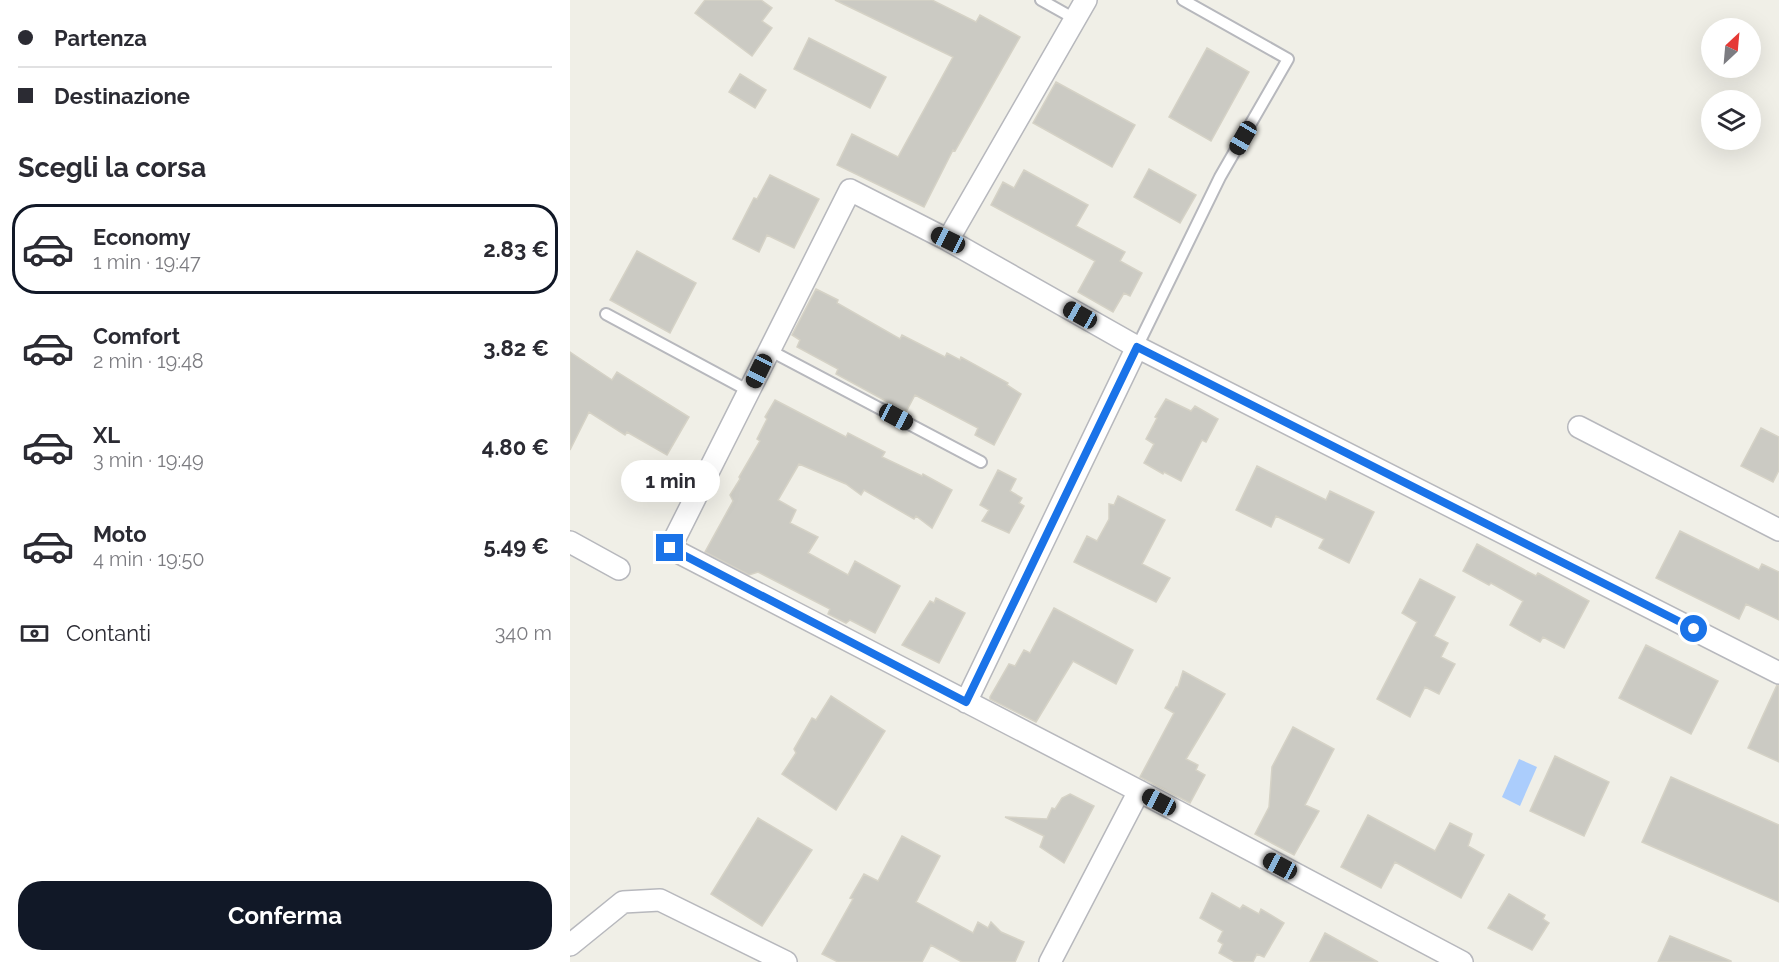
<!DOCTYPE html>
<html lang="it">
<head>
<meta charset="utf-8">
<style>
	:root { --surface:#fff; --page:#f7f7f7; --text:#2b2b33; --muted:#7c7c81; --line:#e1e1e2; --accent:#111827 }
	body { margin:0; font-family:Raleway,sans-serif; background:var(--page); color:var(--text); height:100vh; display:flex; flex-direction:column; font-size:22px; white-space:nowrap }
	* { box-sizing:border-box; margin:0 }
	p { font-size:20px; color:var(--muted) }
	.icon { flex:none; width:33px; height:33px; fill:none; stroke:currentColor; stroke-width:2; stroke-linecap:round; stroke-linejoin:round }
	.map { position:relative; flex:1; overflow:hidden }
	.sheet { display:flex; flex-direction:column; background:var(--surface); width:570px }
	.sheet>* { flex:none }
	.hud { display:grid; align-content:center; height:132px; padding:0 18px; background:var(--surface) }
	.needle { width:39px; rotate:26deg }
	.tools { position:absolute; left:1131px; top:18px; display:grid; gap:12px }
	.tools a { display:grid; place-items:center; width:60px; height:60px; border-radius:50%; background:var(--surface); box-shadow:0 6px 24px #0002; font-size:30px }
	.end { position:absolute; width:27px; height:27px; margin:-14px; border:8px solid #1a73e8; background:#fff; box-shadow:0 0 0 3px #fff }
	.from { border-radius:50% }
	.bubble { position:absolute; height:42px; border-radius:21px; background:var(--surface); box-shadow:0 6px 24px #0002; font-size:20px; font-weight:700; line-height:42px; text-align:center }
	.car { position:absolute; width:18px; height:36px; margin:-18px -9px; border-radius:8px; box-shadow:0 0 4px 2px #0007; background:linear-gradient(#222 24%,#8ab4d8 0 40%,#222 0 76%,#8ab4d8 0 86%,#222 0) }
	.hud b { display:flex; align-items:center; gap:21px; height:57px; font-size:22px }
	.hud b+b { border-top:2px solid var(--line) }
	.hud i { width:15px; height:15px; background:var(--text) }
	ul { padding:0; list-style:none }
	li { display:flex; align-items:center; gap:18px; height:90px; margin:0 12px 9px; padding:0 6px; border:3px solid transparent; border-radius:24px }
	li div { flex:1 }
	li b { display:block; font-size:22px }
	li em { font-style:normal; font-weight:700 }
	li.on { border-color:var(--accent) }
	li>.icon { width:54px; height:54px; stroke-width:1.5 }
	h2 { padding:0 18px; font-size:27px; line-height:72px }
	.pay { display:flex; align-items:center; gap:15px; height:66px; padding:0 18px; font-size:22px }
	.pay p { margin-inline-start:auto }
	.action { display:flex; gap:12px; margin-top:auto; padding:12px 18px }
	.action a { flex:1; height:69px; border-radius:24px; background:var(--accent); color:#fff; font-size:24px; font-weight:700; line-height:69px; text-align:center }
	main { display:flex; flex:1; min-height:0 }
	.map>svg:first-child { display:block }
	.water { fill:#abcdfc }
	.building { fill:#cbcac3; stroke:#d5d2c6; stroke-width:1.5 }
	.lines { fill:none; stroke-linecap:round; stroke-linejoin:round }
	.lane-casing { stroke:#b7b8bd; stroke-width:14 }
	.street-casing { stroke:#b7b8bd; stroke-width:24 }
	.lane { stroke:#fff; stroke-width:10 }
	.street { stroke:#fff; stroke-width:21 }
	.route { stroke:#1a73e8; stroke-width:8 }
</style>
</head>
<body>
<main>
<section class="sheet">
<div class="hud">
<b><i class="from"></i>Partenza</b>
<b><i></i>Destinazione</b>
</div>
<h2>Scegli la corsa</h2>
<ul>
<li class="on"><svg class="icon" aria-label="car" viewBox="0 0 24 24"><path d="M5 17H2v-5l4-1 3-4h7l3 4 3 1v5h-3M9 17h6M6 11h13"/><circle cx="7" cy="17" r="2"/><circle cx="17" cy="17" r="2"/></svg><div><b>Economy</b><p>1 min · 19:47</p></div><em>2.83 €</em></li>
<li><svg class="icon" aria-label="car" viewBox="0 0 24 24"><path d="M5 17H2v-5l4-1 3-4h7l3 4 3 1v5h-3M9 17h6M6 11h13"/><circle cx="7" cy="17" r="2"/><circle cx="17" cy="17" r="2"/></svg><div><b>Comfort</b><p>2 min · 19:48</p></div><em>3.82 €</em></li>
<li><svg class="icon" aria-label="car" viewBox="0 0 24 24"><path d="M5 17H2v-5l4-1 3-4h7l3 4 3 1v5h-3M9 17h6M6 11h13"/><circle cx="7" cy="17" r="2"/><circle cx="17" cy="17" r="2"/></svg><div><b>XL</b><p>3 min · 19:49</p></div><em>4.80 €</em></li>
<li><svg class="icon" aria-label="car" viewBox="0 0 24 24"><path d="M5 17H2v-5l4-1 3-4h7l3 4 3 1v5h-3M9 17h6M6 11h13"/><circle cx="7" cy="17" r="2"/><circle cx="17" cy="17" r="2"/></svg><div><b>Moto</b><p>4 min · 19:50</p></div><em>5.49 €</em></li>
</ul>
<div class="pay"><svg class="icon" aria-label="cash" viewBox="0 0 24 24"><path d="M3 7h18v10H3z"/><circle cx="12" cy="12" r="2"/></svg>Contanti<p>340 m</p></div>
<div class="action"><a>Conferma</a></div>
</section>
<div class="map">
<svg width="1209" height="962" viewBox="0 0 1209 962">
	<rect width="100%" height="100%" fill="#f0efe7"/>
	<!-- water -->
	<path class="water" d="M 949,759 L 967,767 L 950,806 L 932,797 Z"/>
	<!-- building -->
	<path class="building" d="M 135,0 L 191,0 L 202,8 L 192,21 L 202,28 L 182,56 L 125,13 Z
		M 265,0 L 362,0 L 406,22 L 410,15 L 450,37 L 385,151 L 383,150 L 354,207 L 267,165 L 282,134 L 328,157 L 383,57 Z
		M 239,38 L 316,77 L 300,108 L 224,69 Z
		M 637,48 L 679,72 L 641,141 L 599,117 Z
		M 170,74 L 196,90 L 185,108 L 159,92 Z
		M 486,82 L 565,125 L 542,167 L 463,123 Z
		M 579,169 L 626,195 L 610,223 L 564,197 Z
		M 454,170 L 518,205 L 506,226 L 555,252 L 550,261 L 572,273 L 560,296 L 554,293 L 543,312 L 508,292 L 525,261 L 421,205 L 433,182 L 444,188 Z
		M 200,175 L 249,199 L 224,248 L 197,235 L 189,252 L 163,239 L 184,198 L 187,199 Z
		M 67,251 L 126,283 L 100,333 L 40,300 Z
		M 246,289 L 268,300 L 267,303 L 330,339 L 332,335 L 375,357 L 377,353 L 390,360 L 391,357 L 438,383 L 437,385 L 451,394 L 424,445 L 405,435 L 408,428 L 345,395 L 336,412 L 266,374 L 268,369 L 227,347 L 230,340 L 222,335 Z
		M 0,352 L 42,380 L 47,372 L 119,417 L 97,455 L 57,432 L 55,435 L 19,412 L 0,450 Z
		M 596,399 L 621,411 L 625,406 L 648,419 L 636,442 L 632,440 L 611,481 L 594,472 L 593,474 L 574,463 L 584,444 L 576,439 L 587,418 L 585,417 Z
		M 205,400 L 276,437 L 278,433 L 315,452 L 312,457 L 352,476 L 353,474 L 382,490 L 362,528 L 346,516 L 344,519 L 294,490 L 291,495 L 276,484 L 229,464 L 208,500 L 226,510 L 220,523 L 248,537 L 238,553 L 278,575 L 285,561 L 330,586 L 305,633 L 280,620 L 276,623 L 258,614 L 260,609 L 188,572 L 179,575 L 135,552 L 163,501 L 160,495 L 170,479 L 169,477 L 190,441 L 187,439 L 197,419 L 195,417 Z
		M 1191,428 L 1209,437 L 1209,470 L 1203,482 L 1171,466 Z
		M 687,466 L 756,500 L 760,491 L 804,512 L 779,563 L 749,548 L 754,539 L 706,516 L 701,527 L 666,510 Z
		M 428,470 L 446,479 L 440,491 L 452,498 L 449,503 L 454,506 L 439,533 L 412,521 L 419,510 L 410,505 Z
		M 548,496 L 595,520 L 572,564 L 600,578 L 586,602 L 504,562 L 517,536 L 527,541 L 539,519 L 539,504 L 544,505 Z
		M 1110,531 L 1189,570 L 1192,564 L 1209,572 L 1209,620 L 1176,604 L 1169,619 L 1086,578 Z
		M 907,544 L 966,576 L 968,573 L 1019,601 L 994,648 L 973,637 L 970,642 L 940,625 L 953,601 L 921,583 L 919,585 L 893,571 Z
		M 850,579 L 885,597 L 864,636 L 878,643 L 871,657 L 885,664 L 869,694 L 855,687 L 840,717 L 807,699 L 847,622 L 832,613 Z
		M 366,598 L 395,613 L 369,663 L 332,645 L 360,601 L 364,603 Z
		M 484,608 L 563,650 L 546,684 L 503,661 L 466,722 L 420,699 L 420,697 L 439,664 L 445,666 L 454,650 L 460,653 Z
		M 1076,645 L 1148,681 L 1121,734 L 1049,698 Z
		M 613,671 L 655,694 L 616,759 L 628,765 L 626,770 L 635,775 L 620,803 L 570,777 L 604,713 L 595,708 L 606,687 L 608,687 Z
		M 1207,685 L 1209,686 L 1209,762 L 1178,748 Z
		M 261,696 L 315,731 L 266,810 L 212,774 L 226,753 L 224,749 L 242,718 L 246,720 Z
		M 723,727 L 764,749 L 735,805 L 749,811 L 724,855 L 685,834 L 699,807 L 702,767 Z
		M 985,756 L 1039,782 L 1014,836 L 960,811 Z
		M 1101,777 L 1209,825 L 1209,902 L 1072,842 Z
		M 500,794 L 524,806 L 494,863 L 470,847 L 474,836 L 435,817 L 477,819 L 482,808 L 485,809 L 492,798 Z
		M 798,815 L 865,851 L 880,823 L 902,834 L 898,846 L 914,855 L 891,898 L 825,862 L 811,888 L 771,867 Z
		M 188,818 L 242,850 L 192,926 L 141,894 Z
		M 332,836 L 370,856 L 346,902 L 403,933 L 408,922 L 418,928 L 421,922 L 431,932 L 454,942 L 445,962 L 392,962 L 361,945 L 352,962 L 268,962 L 252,954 L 283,899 L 280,898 L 294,874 L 308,881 Z
		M 642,893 L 670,909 L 673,905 L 689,914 L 691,909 L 714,923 L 694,957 L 687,954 L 683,962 L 665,962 L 649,953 L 653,944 L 648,941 L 653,931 L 630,918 Z
		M 939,894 L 975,915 L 973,919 L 979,923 L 962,950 L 918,928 Z
		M 755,933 L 808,962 L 740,962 Z
		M 1100,936 L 1161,961 L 1161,962 L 1088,962 Z"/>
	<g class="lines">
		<defs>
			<path id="lane" d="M 471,0 L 505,19
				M 36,314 L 179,391
				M 567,347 L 650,177 L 718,59 L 613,0
				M 199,350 L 411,462"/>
			<path id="street" d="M 378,240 L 516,0
				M 1009,427 L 1209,530
				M 0,542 L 49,569
				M 396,702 L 567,347
				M 0,945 L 53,902 L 90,900 L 216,962
				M 480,962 L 569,791
				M 892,962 L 569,791 L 100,548 L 280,190 L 378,240 L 567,347 L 1209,673"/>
		</defs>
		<!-- lane casing -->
		<use href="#lane" class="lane-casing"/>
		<!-- street casing -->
		<use href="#street" class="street-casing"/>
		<!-- lane -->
		<use href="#lane" class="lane"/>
		<!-- street -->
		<use href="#street" class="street"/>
	</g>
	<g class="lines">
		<!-- route -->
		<path class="route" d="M 100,548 L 396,702 L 567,347 L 1124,629"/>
	</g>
</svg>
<div class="tools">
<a><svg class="needle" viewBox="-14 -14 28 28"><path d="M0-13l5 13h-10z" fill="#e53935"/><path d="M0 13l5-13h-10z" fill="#7c7c81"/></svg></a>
<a><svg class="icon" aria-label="layers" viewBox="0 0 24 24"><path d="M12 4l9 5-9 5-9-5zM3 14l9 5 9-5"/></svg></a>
</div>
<i class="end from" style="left:1124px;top:629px"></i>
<i class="end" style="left:100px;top:548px"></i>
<div class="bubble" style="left:51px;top:460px;width:99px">1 min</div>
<i class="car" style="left:673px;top:138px;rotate:210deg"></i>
<i class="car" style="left:378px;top:240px;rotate:296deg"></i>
<i class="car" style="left:510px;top:315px;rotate:299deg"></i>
<i class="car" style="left:189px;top:371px;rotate:206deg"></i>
<i class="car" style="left:326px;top:417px;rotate:118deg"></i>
<i class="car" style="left:589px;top:802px;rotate:298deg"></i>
<i class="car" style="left:710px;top:866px;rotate:298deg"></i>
</div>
</main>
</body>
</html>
